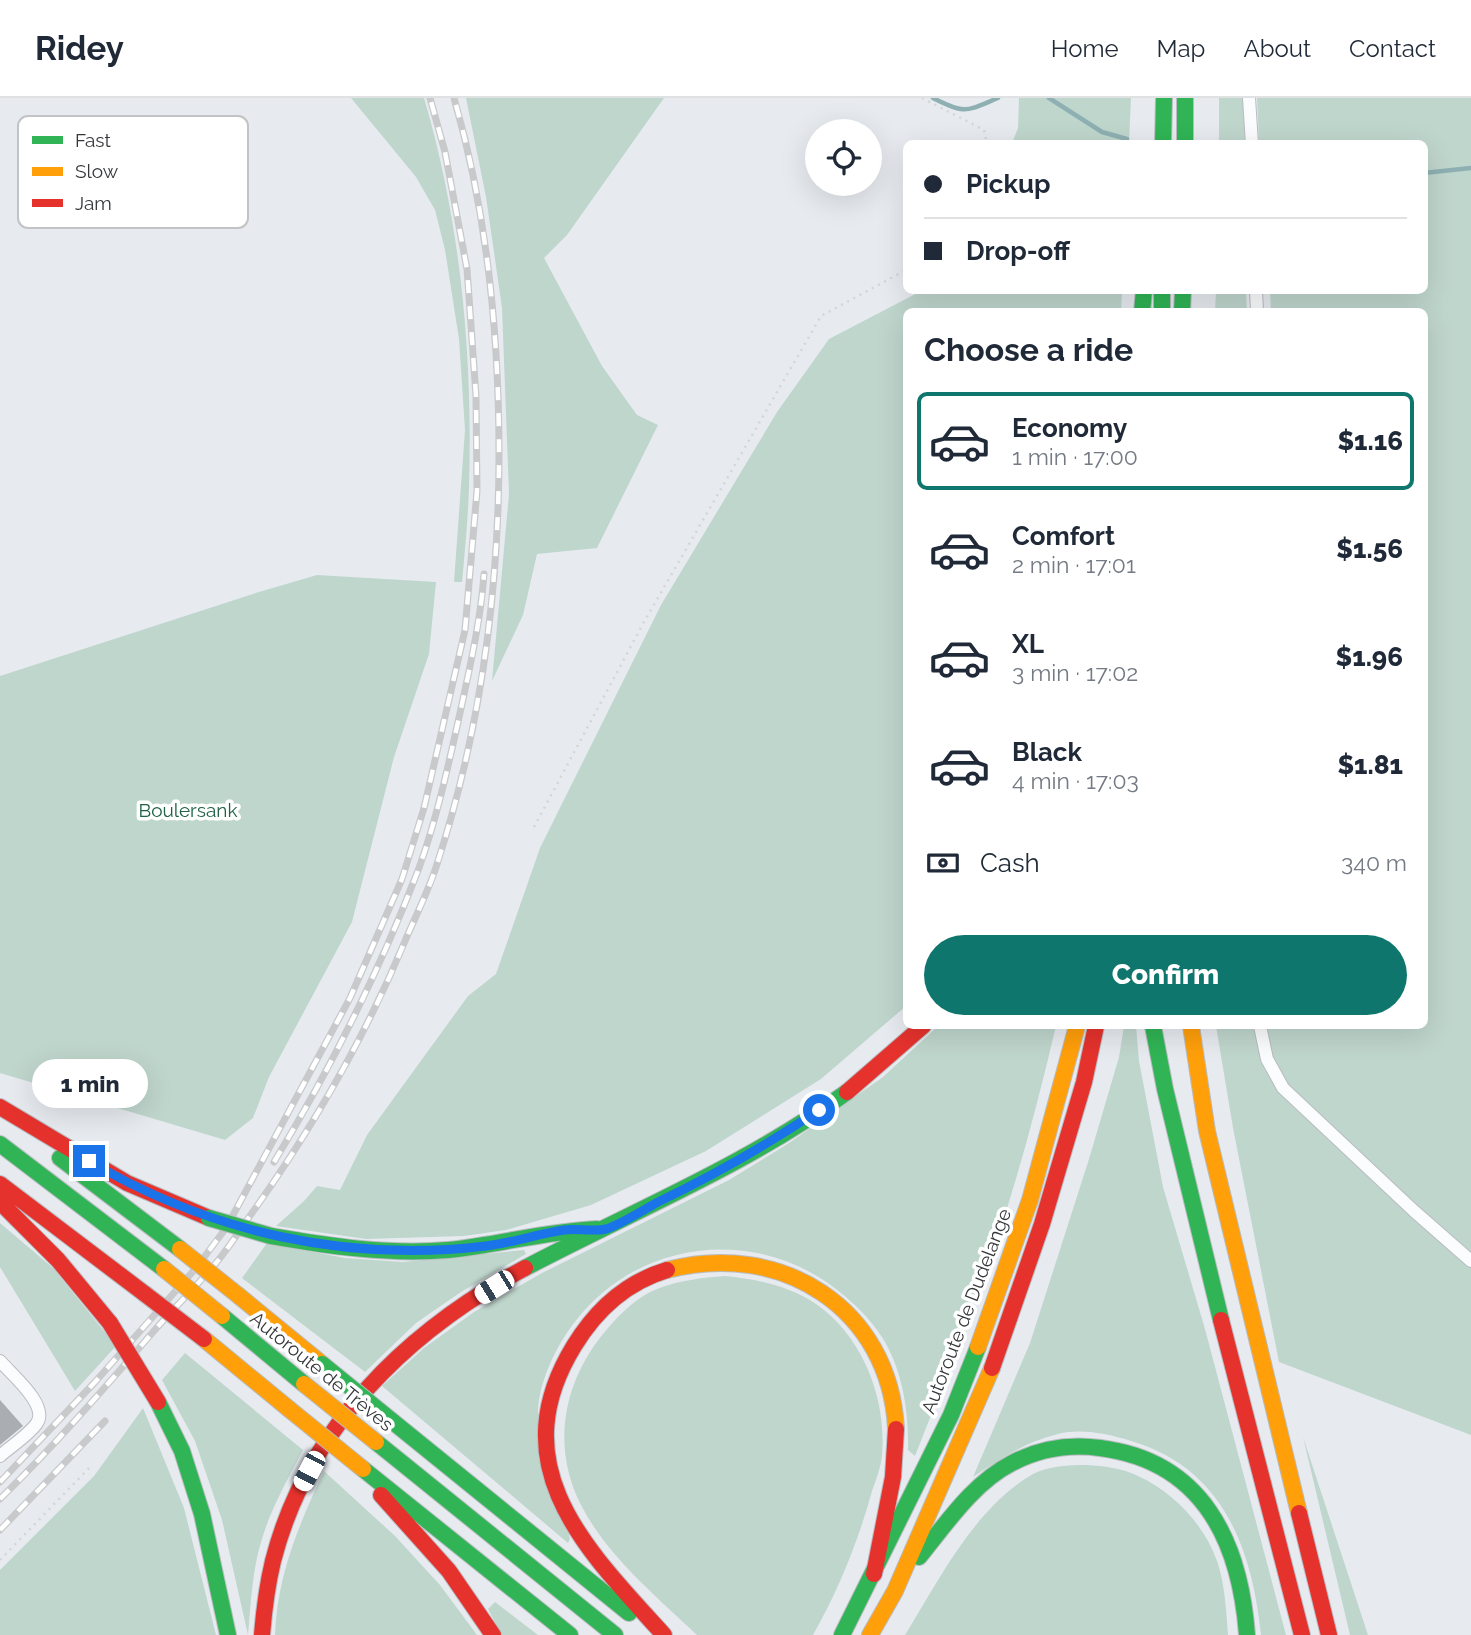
<!DOCTYPE html>
<html lang="en">
<head>
<meta charset="utf-8">
<style>
	:root { --surface:#fff; --page:#f6f6f7; --text:#1f2937; --muted:#747a83; --line:#e0e1e3; --accent:#0f766e }
	body { margin:0; font-family:Raleway,sans-serif; background:var(--page); color:var(--text); height:100vh; display:flex; flex-direction:column; font-size:26px; white-space:nowrap }
	* { box-sizing:border-box; margin:0 }
	p { font-size:23px; color:var(--muted) }
	.icon { flex:none; width:38px; height:38px; fill:none; stroke:currentColor; stroke-width:2; stroke-linecap:round; stroke-linejoin:round }
	.map { position:relative; flex:1; overflow:hidden }
	.panel { position:absolute; left:903px; top:210px; width:525px; height:721px; display:flex; flex-direction:column; background:var(--surface); border-radius:10px; box-shadow:0 7px 28px #0002 }
	.panel>* { flex:none }
	.top-card { position:absolute; left:903px; top:42px; width:525px; height:154px; border-radius:10px; box-shadow:0 7px 28px #0002; display:grid; align-content:center; height:154px; padding:0 21px; background:var(--surface) }
	.controls { position:absolute; left:805px; top:21px; display:grid; gap:14px }
	.controls a { display:grid; place-items:center; width:77px; height:77px; border-radius:50%; background:var(--surface); box-shadow:0 7px 28px #0002; font-size:35px }
	.end { position:absolute; width:32px; height:32px; margin:-16px; border:9px solid #1a73e8; background:#fff; box-shadow:0 0 0 4px #fff }
	.from { border-radius:50% }
	.bubble { position:absolute; height:49px; border-radius:24px; background:var(--surface); box-shadow:0 7px 28px #0002; font-size:23px; font-weight:800; line-height:49px; text-align:center }
	.car { position:absolute; width:21px; height:42px; margin:-21px -10px; border-radius:9px; box-shadow:0 0 5px 2px #0007; background:linear-gradient(#fff 24%,#345 0 40%,#fff 0 76%,#345 0 86%,#fff 0) }
	.top-card b { display:flex; align-items:center; gap:24px; height:66px; font-size:26px }
	.top-card b+b { border-top:2px solid var(--line) }
	.top-card i { width:18px; height:18px; background:var(--text) }
	ul { padding:0; list-style:none }
	li { display:flex; align-items:center; gap:21px; height:98px; margin:0 14px 10px; padding:0 7px; border:4px solid transparent; border-radius:10px }
	li div { flex:1 }
	li b { display:block; font-size:26px }
	li em { font-style:normal; font-weight:800 }
	li.on { border-color:var(--accent) }
	li>.icon { width:63px; height:63px; stroke-width:1.5 }
	h2 { padding:0 21px; font-size:32px; line-height:84px }
	.pay { display:flex; align-items:center; gap:18px; height:77px; padding:0 21px; font-size:26px }
	.pay p { margin-inline-start:auto }
	.button { display:flex; gap:14px; margin-top:auto; padding:14px 21px }
	.button a { flex:1; height:80px; border-radius:42px; background:var(--accent); color:#fff; font-size:28px; font-weight:800; line-height:80px; text-align:center }
	header { display:flex; align-items:center; gap:42px; box-sizing:border-box; height:98px; padding:0 35px; background:var(--surface); border-bottom:2px solid var(--line) }
	header strong { font-size:33px }
	nav { display:flex; gap:38px; margin-inline-start:auto; font-size:24px }
	.map>svg:first-child { display:block }
	.green { fill:#bfd6cd }
	.lines { fill:none; stroke-linecap:round; stroke-linejoin:round }
	.stream { stroke:#8eb0b2; stroke-width:4.5 }
	.building { fill:#aaadb1 }
	.street-casing { stroke:#b9bcc1; stroke-width:14 }
	.fast-casing { stroke:#b9bcc1; stroke-width:18 }
	.slow-casing { stroke:#b9bcc1; stroke-width:18 }
	.jam-casing { stroke:#b9bcc1; stroke-width:18 }
	.path { stroke:#d4d5d6; stroke-width:2.5; stroke-dasharray:2 5; stroke-linecap:butt }
	.street { stroke:#fbfcfd; stroke-width:12 }
	.fast { stroke:#30b455; stroke-width:16 }
	.slow { stroke:#ff9f0a; stroke-width:16 }
	.jam { stroke:#e5322d; stroke-width:16 }
	.rail-casing { stroke:#c8c9cb; stroke-width:7 }
	.rail { stroke:#fff; stroke-width:4.5; stroke-dasharray:13; stroke-linecap:butt }
	.fast-bridge-casing { stroke:#b9bcc1; stroke-width:18; stroke-linecap:butt }
	.slow-bridge-casing { stroke:#b9bcc1; stroke-width:18; stroke-linecap:butt }
	.jam-bridge-casing { stroke:#b9bcc1; stroke-width:18; stroke-linecap:butt }
	.fast-bridge { stroke:#30b455; stroke-width:16 }
	.slow-bridge { stroke:#ff9f0a; stroke-width:16 }
	.jam-bridge { stroke:#e5322d; stroke-width:16 }
	.route { stroke:#1a73e8; stroke-width:9 }
	.labels { text-anchor:middle; stroke-width:7; stroke-linejoin:round; paint-order:stroke }
	.park-label { font-size:19px; fill:#1f6146; stroke:#fff }
	.street-label { font-size:19px; fill:#35373b; stroke:#fff }
	.key { fill:#fff; stroke:#c2c3c4; stroke-width:2 }
	.key-label { font-size:19px; fill:#35373b }
</style>
</head>
<body>
<header>
<strong>Ridey</strong>
<nav><a>Home</a><a>Map</a><a>About</a><a>Contact</a></nav>
</header>
<div class="map">
<svg width="1471" height="1537" viewBox="0 0 1471 1537">
	<rect width="100%" height="100%" fill="#e7ebf0"/>
	<!-- green -->
	<path class="green" d="M 351,0 L 424,0 C 461,125 473,259 469,389 C 468,421 465,453 462,484 L 454,484 L 465,332 L 459,241 L 445,152 L 435,112 L 416,79 Z
		M 466,0 L 664,0 L 567,137 L 544,160 L 602,268 L 637,317 L 658,327 L 597,450 L 537,456 L 523,517 L 492,583 L 509,396 L 502,210 L 486,99 Z
		M 1019,0 L 1131,0 L 1129,45 L 1012,45 L 1018,30 Z
		M 1219,0 L 1244,0 L 1245,45 L 1219,46 Z
		M 1257,0 L 1471,0 L 1471,1337 L 1279,1264 L 1233,1030 L 1216,928 L 1424,928 L 1424,214 L 1271,213 L 1270,193 L 1424,192 L 1424,46 L 1259,45 Z
		M 921,193 L 1122,193 L 1121,213 L 906,214 L 906,908 L 821,981 L 706,1053 L 591,1107 L 506,1132 L 464,1138 L 366,1141 L 276,1128 L 304,1103 L 317,1088 L 340,1092 L 367,1037 L 468,898 L 496,876 L 540,750 L 661,507 L 777,314 L 829,241 Z
		M 1216,193 L 1246,193 L 1247,213 L 1215,213 Z
		M 317,477 L 436,484 L 429,556 L 394,659 L 352,824 L 269,979 L 253,1020 L 225,1042 L 0,975 L 0,578 L 259,494 Z
		M 938,928 L 1056,928 C 1039,1000 1020,1073 996,1144 C 972,1216 943,1287 915,1358 L 908,1352 C 909,1315 903,1276 885,1244 C 875,1227 861,1212 847,1200 C 765,1127 641,1137 574,1225 C 556,1249 540,1281 538,1312 C 538,1323 544,1337 547,1348 C 554,1379 562,1410 570,1441 L 568,1445 L 382,1288 L 424,1250 L 474,1214 L 542,1175 L 729,1082 L 789,1045 L 883,979 Z
		M 1124,928 L 1136,928 L 1139,963 L 1163,1089 L 1205,1231 L 1286,1537 L 1261,1537 C 1252,1450 1223,1370 1131,1343 C 1109,1336 1081,1330 1058,1336 C 1025,1344 1000,1361 973,1379 L 1030,1245 L 1089,1061 L 1119,959 Z
		M 0,1125 L 53,1170 L 116,1248 L 75,1293 L 0,1169 Z
		M 267,1145 L 345,1160 L 403,1164 L 524,1152 L 526,1156 L 461,1194 L 416,1225 L 365,1274 L 242,1180 Z
		M 725,1178 C 756,1181 790,1188 816,1206 C 863,1238 887,1302 882,1357 C 881,1369 876,1382 872,1393 C 858,1444 839,1491 813,1537 L 697,1537 C 656,1498 607,1458 581,1407 C 550,1347 564,1280 608,1230 C 621,1215 638,1198 657,1191 C 679,1182 702,1180 725,1178 Z
		M 185,1255 L 303,1352 C 288,1381 271,1410 262,1441 C 252,1472 251,1505 248,1537 L 222,1422 L 195,1343 L 162,1282 Z
		M 143,1310 L 184,1410 L 216,1537 L 0,1537 L 0,1472 L 94,1378 Z
		M 1303,1339 L 1368,1537 L 1350,1537 Z
		M 1086,1367 C 1104,1368 1122,1370 1138,1378 C 1173,1394 1204,1426 1217,1463 C 1225,1486 1226,1512 1228,1537 L 905,1537 C 939,1482 975,1409 1033,1376 C 1048,1368 1069,1367 1086,1367 Z
		M 324,1373 L 395,1438 L 440,1487 L 477,1537 L 275,1537 C 277,1478 299,1426 324,1373 Z
		M 495,1504 L 538,1537 L 502,1537 L 488,1511 Z"/>
	<g class="lines">
		<!-- stream -->
		<path class="stream" d="M 933,0 C 966,17 966,13 998,0
			M 1049,0 L 1102,34 L 1127,41
			M 1424,75 L 1471,70"/>
	</g>
	<!-- building -->
	<path class="building" d="M 0,1302 L 23,1328 L 0,1347 Z"/>
	<g class="lines">
		<defs>
			<path id="street" d="M 1249,0 L 1252,46
				M 1256,192 L 1257,214
				M 1260,928 L 1267,961 L 1283,990 L 1414,1113 L 1471,1163
				M 0,1263 C 11,1276 49,1307 37,1325 C 30,1336 10,1349 0,1358"/>
			<path id="fast" d="M 1185,0 L 1185,46
				M 1163,46 L 1164,0
				M 1162,192 L 1162,214
				M 1142,214 L 1144,192
				M 1182,214 L 1183,192
				M 1153,928 L 1165,991 L 1221,1222
				M 0,1046 L 164,1171
				M 60,1060 L 180,1151
				M 271,1138 C 329,1148 388,1157 448,1152 C 498,1147 547,1133 597,1131
				M 525,1170 C 633,1113 747,1067 847,994
				M 222,1218 L 304,1286
				M 158,1304 L 182,1353 L 202,1416 L 228,1537
				M 392,1323 L 629,1515
				M 376,1344 L 615,1537
				M 363,1371 L 570,1537
				M 919,1459 C 946,1426 973,1385 1012,1365 C 1039,1351 1070,1346 1100,1350 C 1203,1363 1240,1444 1247,1537
				M 842,1537 L 951,1317 L 978,1249"/>
			<path id="slow" d="M 1191,928 L 1207,1033 L 1299,1415
				M 667,1172 C 781,1142 890,1210 896,1331
				M 239,1198 L 322,1266
				M 204,1241 L 289,1311
				M 978,1249 L 1030,1102 L 1077,928
				M 870,1537 L 895,1493 L 992,1270"/>
			<path id="jam" d="M 847,994 L 923,928
				M 0,1009 L 127,1085 L 209,1120
				M 0,1086 L 145,1196
				M 0,1104 L 58,1162 L 110,1225
				M 1221,1222 L 1302,1537
				M 992,1270 L 1042,1126 L 1084,984 L 1096,928
				M 381,1397 L 449,1473 L 493,1537
				M 1299,1415 L 1329,1537
				M 874,1476 L 893,1379 L 896,1331
				M 262,1537 C 264,1512 267,1488 273,1463 C 307,1330 407,1233 525,1170
				M 664,1537 C 587,1452 500,1369 574,1248 C 596,1212 627,1184 667,1172"/>
		</defs>
		<!-- street casing -->
		<use href="#street" class="street-casing"/>
		<!-- fast casing -->
		<use href="#fast" class="fast-casing"/>
		<!-- slow casing -->
		<use href="#slow" class="slow-casing"/>
		<!-- jam casing -->
		<use href="#jam" class="jam-casing"/>
		<!-- path -->
		<path class="path" d="M 922,0 L 984,32 L 987,46
			M 534,729 L 644,524 L 821,218 L 906,172
			M 0,1462 L 90,1369"/>
		<!-- street -->
		<use href="#street" class="street"/>
		<!-- fast -->
		<use href="#fast" class="fast"/>
		<!-- slow -->
		<use href="#slow" class="slow"/>
		<!-- jam -->
		<use href="#jam" class="jam"/>
		<defs>
			<path id="rail" d="M 274,1064 C 331,970 380,872 419,770 C 438,717 450,660 462,606 C 471,564 481,519 484,476
				M 0,1384 L 95,1284 L 196,1170 L 226,1130 L 350,900 L 402,781 L 424,710 L 465,532 L 477,393 L 476,298 L 467,171 L 445,54 L 430,0
				M 0,1401 C 54,1348 103,1292 153,1234 C 173,1211 196,1189 216,1165 C 231,1147 243,1127 257,1108 C 316,1024 366,937 405,843 C 416,817 430,790 438,763 C 480,633 499,493 499,356 C 499,237 487,114 454,0
				M 0,1432 L 105,1323"/>
		</defs>
		<!-- rail casing -->
		<use href="#rail" class="rail-casing"/>
		<!-- rail -->
		<use href="#rail" class="rail"/>
		<defs>
			<path id="fast-bridge" d="M 209,1120 L 271,1138
				M 322,1266 L 392,1323"/>
			<path id="slow-bridge" d="M 180,1151 L 239,1198
				M 164,1171 L 222,1218
				M 304,1286 L 376,1344
				M 289,1311 L 363,1371"/>
			<path id="jam-bridge" d="M 145,1196 L 204,1241
				M 110,1225 L 158,1304"/>
		</defs>
		<!-- fast-bridge casing -->
		<use href="#fast-bridge" class="fast-bridge-casing"/>
		<!-- slow-bridge casing -->
		<use href="#slow-bridge" class="slow-bridge-casing"/>
		<!-- jam-bridge casing -->
		<use href="#jam-bridge" class="jam-bridge-casing"/>
		<!-- fast-bridge -->
		<use href="#fast-bridge" class="fast-bridge"/>
		<!-- slow-bridge -->
		<use href="#slow-bridge" class="slow-bridge"/>
		<!-- jam-bridge -->
		<use href="#jam-bridge" class="jam-bridge"/>
	</g>
	<g class="lines">
		<!-- route -->
		<path class="route" d="M 89,1063 C 209,1134 346,1165 486,1148 C 512,1145 537,1136 564,1132 C 577,1130 593,1134 606,1131 C 622,1126 643,1112 658,1104 C 714,1077 767,1047 819,1012"/>
	</g>
	<g class="labels">
		<!-- park labels -->
		<g class="park-label">
			<text x="188" y="719">Boulersank</text>
		</g>
		<!-- street labels -->
		<g class="street-label">
			<text transform="translate(966 1213) rotate(-69)" y="7">Autoroute de Dudelange</text>
			<text transform="translate(322 1273) rotate(39)" y="7">Autoroute de Trèves</text>
		</g>
	</g>
	<!-- legend -->
	<rect x="18" y="18" width="230" height="112" rx="10" class="key"/>
	<rect x="32" y="38" width="31" height="8" fill="#30b455"/>
	<rect x="32" y="69" width="31" height="9" fill="#ff9f0a"/>
	<rect x="32" y="101" width="31" height="8" fill="#e5322d"/>
	<g class="key-label">
		<text x="75" y="49">Fast</text>
		<text x="75" y="80">Slow</text>
		<text x="75" y="112">Jam</text>
	</g>
</svg>
<div class="controls">
<a><svg class="icon" aria-label="locate" viewBox="0 0 24 24"><circle cx="12" cy="12" r="6"/><path d="M12 2v4M12 18v4M2 12h4M18 12h4"/></svg></a>
</div>
<i class="end from" style="left:819px;top:1012px"></i>
<i class="end" style="left:89px;top:1063px"></i>
<div class="bubble" style="left:32px;top:961px;width:116px">1 min</div>
<i class="car" style="left:494px;top:1189px;rotate:238deg"></i>
<i class="car" style="left:309px;top:1373px;rotate:208deg"></i>
<div class="top-card">
<b><i class="from"></i>Pickup</b>
<b><i></i>Drop-off</b>
</div>
<section class="panel">
<h2>Choose a ride</h2>
<ul>
<li class="on"><svg class="icon" aria-label="car" viewBox="0 0 24 24"><path d="M5 17H2v-5l4-1 3-4h7l3 4 3 1v5h-3M9 17h6M6 11h13"/><circle cx="7" cy="17" r="2"/><circle cx="17" cy="17" r="2"/></svg><div><b>Economy</b><p>1 min · 17:00</p></div><em>$1.16</em></li>
<li><svg class="icon" aria-label="car" viewBox="0 0 24 24"><path d="M5 17H2v-5l4-1 3-4h7l3 4 3 1v5h-3M9 17h6M6 11h13"/><circle cx="7" cy="17" r="2"/><circle cx="17" cy="17" r="2"/></svg><div><b>Comfort</b><p>2 min · 17:01</p></div><em>$1.56</em></li>
<li><svg class="icon" aria-label="car" viewBox="0 0 24 24"><path d="M5 17H2v-5l4-1 3-4h7l3 4 3 1v5h-3M9 17h6M6 11h13"/><circle cx="7" cy="17" r="2"/><circle cx="17" cy="17" r="2"/></svg><div><b>XL</b><p>3 min · 17:02</p></div><em>$1.96</em></li>
<li><svg class="icon" aria-label="car" viewBox="0 0 24 24"><path d="M5 17H2v-5l4-1 3-4h7l3 4 3 1v5h-3M9 17h6M6 11h13"/><circle cx="7" cy="17" r="2"/><circle cx="17" cy="17" r="2"/></svg><div><b>Black</b><p>4 min · 17:03</p></div><em>$1.81</em></li>
</ul>
<div class="pay"><svg class="icon" aria-label="cash" viewBox="0 0 24 24"><path d="M3 7h18v10H3z"/><circle cx="12" cy="12" r="2"/></svg>Cash<p>340 m</p></div>
<div class="button"><a>Confirm</a></div>
</section>
</div>
</body>
</html>
